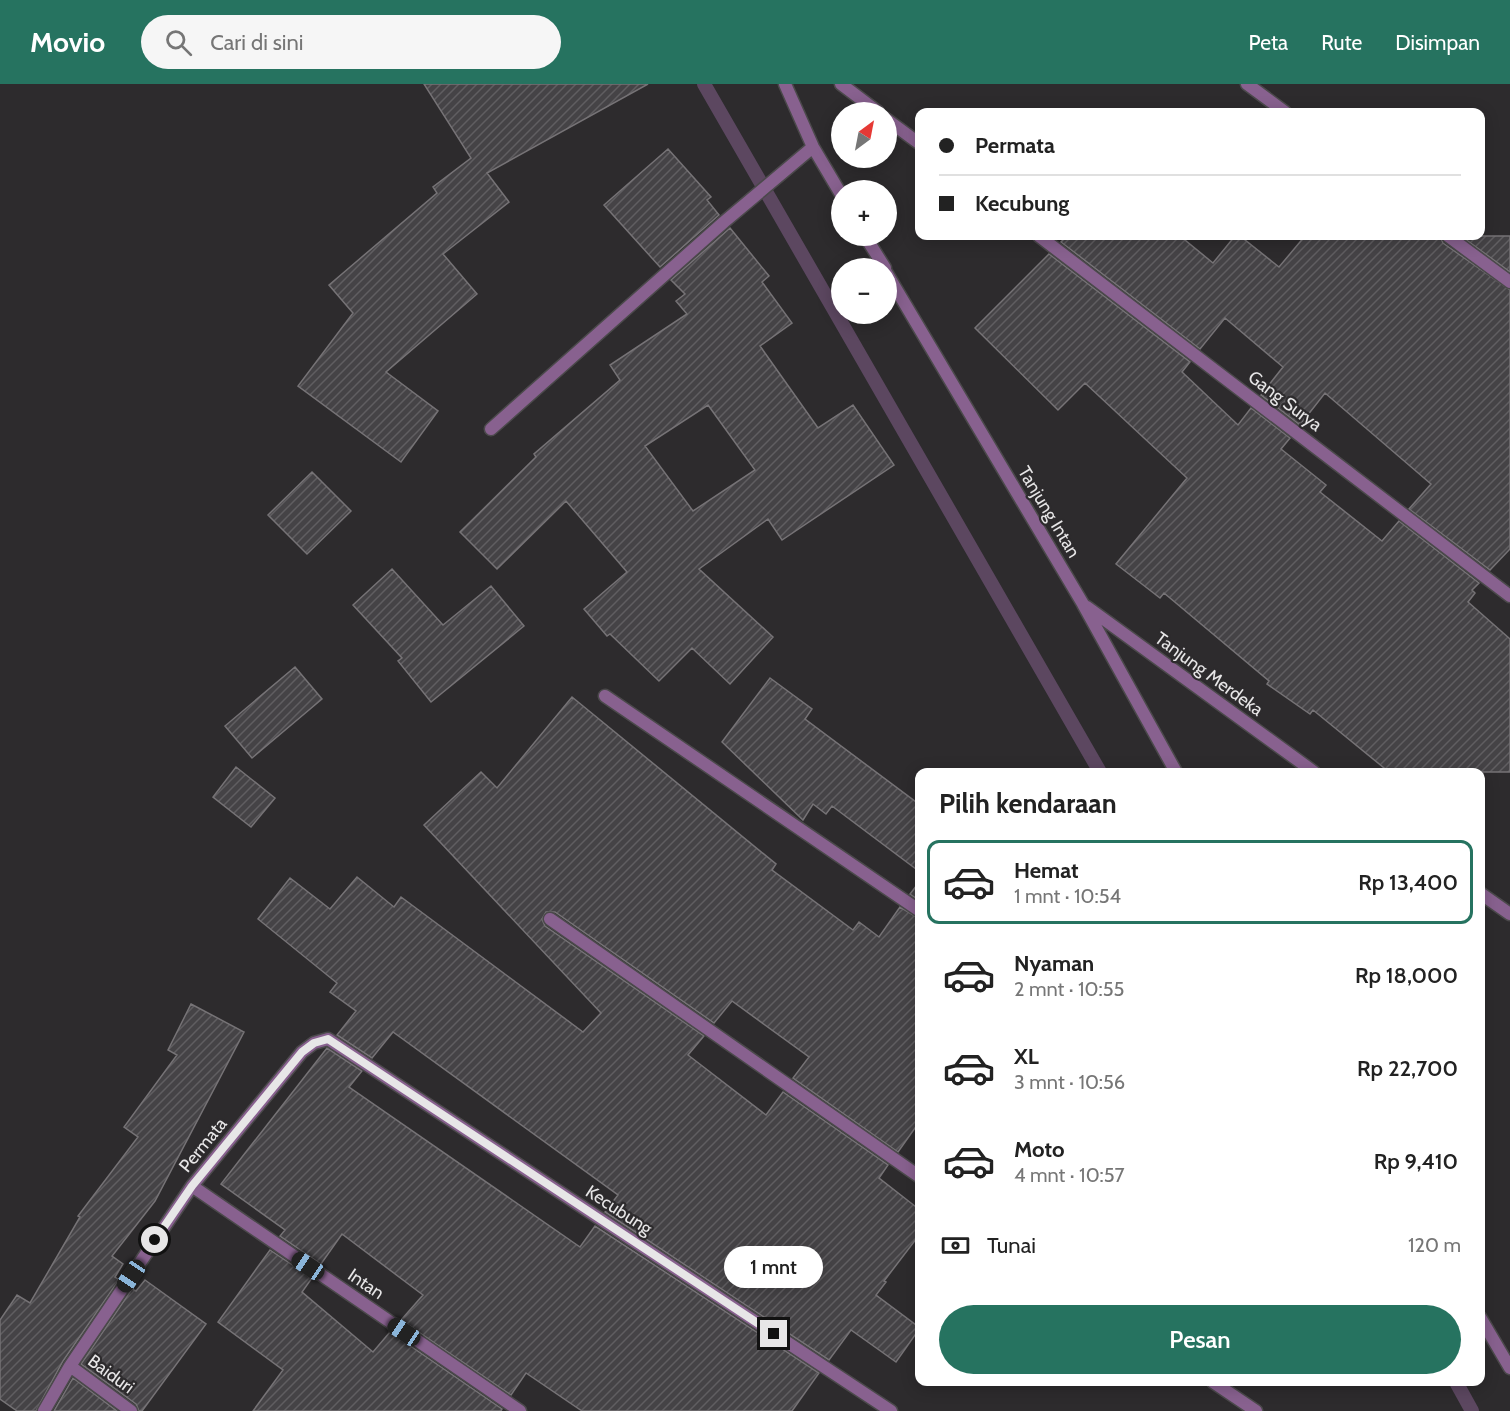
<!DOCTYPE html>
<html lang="id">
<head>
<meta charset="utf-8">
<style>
	:root { --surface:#fff; --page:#f6f6f6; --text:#222; --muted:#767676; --line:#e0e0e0; --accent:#267360 }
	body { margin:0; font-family:Cabin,sans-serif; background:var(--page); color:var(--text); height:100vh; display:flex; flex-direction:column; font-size:22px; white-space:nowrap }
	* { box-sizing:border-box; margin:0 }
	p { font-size:20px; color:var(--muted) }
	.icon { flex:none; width:33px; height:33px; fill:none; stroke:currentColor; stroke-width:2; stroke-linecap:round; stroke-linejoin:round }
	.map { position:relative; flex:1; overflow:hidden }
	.side { position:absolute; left:915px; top:684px; width:570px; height:618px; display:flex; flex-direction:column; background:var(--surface); border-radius:12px; box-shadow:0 3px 15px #0003 }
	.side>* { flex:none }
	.guide { position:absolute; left:915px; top:24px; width:570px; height:132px; border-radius:12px; box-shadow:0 3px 15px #0003; display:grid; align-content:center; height:132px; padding:0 24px; background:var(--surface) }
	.needle { width:39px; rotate:32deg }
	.buttons { position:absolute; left:831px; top:18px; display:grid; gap:12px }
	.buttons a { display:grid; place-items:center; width:66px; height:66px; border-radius:50%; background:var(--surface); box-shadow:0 3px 15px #0003; font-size:30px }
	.end { position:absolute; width:27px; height:27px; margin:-14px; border:8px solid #e7e6e7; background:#111; box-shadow:0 0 0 3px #111 }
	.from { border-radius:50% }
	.bubble { position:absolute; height:42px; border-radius:21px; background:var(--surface); box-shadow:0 3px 15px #0003; font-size:20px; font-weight:600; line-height:42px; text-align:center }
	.car { position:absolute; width:18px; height:36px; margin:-18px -9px; border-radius:8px; box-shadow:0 0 4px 2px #0007; background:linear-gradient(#222 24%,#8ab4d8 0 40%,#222 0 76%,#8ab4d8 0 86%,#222 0) }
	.guide b { display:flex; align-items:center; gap:21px; height:57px; font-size:22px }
	.guide b+b { border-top:2px solid var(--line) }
	.guide i { width:15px; height:15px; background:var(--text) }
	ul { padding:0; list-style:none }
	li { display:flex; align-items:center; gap:18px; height:84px; margin:0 12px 9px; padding:0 12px; border:3px solid transparent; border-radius:12px }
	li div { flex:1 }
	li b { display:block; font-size:22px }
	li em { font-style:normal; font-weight:600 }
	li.on { border-color:var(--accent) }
	li>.icon { width:54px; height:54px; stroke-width:1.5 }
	h2 { padding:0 24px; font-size:27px; line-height:72px }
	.pay { display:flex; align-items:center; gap:15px; height:66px; padding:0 24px; font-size:22px }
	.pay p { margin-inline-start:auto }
	.button { display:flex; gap:12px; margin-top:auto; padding:12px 24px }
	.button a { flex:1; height:69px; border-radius:36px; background:var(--accent); color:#fff; font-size:24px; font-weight:600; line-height:69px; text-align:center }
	header { display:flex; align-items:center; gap:36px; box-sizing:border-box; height:84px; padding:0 30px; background:var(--accent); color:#fff }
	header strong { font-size:28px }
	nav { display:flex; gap:33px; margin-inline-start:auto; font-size:21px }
	.search { width:420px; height:54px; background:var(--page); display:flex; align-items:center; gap:15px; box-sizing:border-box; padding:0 21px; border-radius:33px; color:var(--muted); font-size:22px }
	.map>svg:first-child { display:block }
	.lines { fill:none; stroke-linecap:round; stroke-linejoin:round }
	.stream { stroke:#5c4760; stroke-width:14 }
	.building { fill:url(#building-hatch); stroke:#767376; stroke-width:1.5; fill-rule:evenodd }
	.minor-casing { stroke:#4b494b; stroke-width:15 }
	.minor { stroke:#88618f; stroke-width:12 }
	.route { stroke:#e7e6e7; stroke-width:8 }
	.labels { text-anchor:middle; stroke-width:4.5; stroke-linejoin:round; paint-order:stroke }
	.street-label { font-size:18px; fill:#e7e6e7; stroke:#2d2b2d }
</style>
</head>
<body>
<header>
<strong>Movio</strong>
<div class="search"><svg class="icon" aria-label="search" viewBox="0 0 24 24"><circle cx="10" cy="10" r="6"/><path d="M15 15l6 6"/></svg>Cari di sini</div>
<nav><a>Peta</a><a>Rute</a><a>Disimpan</a></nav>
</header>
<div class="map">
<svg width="1510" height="1327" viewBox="0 0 1510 1327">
	<defs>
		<pattern id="building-hatch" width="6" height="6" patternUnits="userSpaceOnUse" patternTransform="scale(1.5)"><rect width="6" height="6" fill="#454346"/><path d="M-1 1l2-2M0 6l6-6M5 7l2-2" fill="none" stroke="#605e61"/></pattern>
	</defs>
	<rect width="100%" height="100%" fill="#2d2b2d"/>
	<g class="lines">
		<!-- stream -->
		<path class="stream" d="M 704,0 L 1100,688
			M 1456,1298 L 1472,1327"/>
	</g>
	<!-- building -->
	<path class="building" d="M 424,0 L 648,0 L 487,89 L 509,118 L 443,170 L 477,210 L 386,288 L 438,327 L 401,378 L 298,302 L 353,229 L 329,201 L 437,109 L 433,103 L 471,74 Z
		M 668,65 L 711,113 L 707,116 L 719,131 L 660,183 L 604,121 Z
		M 730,144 L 769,192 L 762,198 L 792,239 L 760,262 L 818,344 L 853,321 L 894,381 L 782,456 L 768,435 L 699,485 L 773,553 L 730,600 L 692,564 L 659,597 L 610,550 L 607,552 L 584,525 L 627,488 L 566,417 L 497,485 L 460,448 L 536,373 L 534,370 L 620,296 L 610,281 L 687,230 L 676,217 L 685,210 L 671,196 ZM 708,321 L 755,386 L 693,427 L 645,362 Z
		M 1067,152 L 1180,152 L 1213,179 L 1235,152 L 1240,152 L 1279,183 L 1305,152 L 1440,152 L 1443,159 L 1510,206 L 1510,465 L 1490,486 L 1409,425 L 1431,400 L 1325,309 L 1300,341 L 1261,311 L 1283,283 L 1225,234 L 1200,265 L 1061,158 Z
		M 1461,152 L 1510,152 L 1510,188 Z
		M 1049,170 L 1190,278 L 1182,288 L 1238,341 L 1251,324 L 1290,354 L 1281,365 L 1326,401 L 1320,408 L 1382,457 L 1399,437 L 1479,499 L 1472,506 L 1475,509 L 1468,518 L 1510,555 L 1510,688 L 1389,688 L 1313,626 L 1310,630 L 1267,600 L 1269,597 L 1164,509 L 1160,514 L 1116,480 L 1187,394 L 1085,299 L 1058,326 L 975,244 Z
		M 312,388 L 351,427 L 307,470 L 268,431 Z
		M 392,485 L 443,541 L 491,502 L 524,542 L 431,618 L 398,577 L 402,574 L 353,521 Z
		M 295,583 L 322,615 L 252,674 L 225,642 Z
		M 770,594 L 812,625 L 805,635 L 920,721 L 920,788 L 832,722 L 826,730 L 813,720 L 803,736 L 722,658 Z
		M 572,613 L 776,780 L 772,786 L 853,846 L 859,838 L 879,853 L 900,823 L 920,835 L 920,1037 L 898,1068 L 793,994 L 809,973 L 732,917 L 714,939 L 555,828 L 546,828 L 542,835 L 545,842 L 704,952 L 688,971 L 766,1031 L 783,1008 L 888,1081 L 879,1094 L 920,1126 L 920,1150 L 884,1197 L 886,1198 L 876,1211 L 920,1244 L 896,1278 L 851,1246 L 829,1276 L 605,1128 L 618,1111 L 393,948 L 372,974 L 337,951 L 356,927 L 330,908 L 337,899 L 258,835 L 290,794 L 330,825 L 357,793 L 394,823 L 401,813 L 583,948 L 601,929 L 424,741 L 481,688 L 497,704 Z
		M 236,683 L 275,714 L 251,743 L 213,713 Z
		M 920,797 L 920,817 L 910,810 Z
		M 191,920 L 244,948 L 155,1117 L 112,1172 L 123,1180 L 115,1193 L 119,1196 L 63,1277 L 36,1327 L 17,1327 L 0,1315 L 0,1236 L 17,1211 L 30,1219 L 80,1133 L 78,1132 L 138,1053 L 124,1043 L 177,971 L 168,966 Z
		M 327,964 L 362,987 L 349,1003 L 580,1163 L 595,1142 L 819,1289 L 792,1327 L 582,1327 L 526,1289 L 511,1311 L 401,1236 L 423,1211 L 342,1150 L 321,1180 L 280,1152 L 285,1146 L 221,1100 Z
		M 270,1166 L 312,1194 L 302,1208 L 373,1268 L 390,1248 L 502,1325 L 501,1327 L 253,1327 L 283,1286 L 218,1238 Z
		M 145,1196 L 206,1240 L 142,1327 L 139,1327 L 136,1320 L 81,1280 L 132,1205 L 136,1207 Z
		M 73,1294 L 117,1327 L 54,1327 Z"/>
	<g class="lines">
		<defs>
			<path id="minor" d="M 785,0 L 813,63 L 842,112
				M 841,0 L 878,28
				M 1247,0 L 1285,28
				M 886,35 L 920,60
				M 865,152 L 885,184
				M 1039,152 L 1510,512
				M 1448,152 L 1510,198
				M 886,188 L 1083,520 L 1176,688
				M 491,345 L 724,138 L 813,63
				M 1087,523 L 1314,688
				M 605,612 L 920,827
				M 1480,809 L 1510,830
				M 550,835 L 920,1093
				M 192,1102 L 520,1327
				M 1480,1233 L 1510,1284
				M 70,1282 L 131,1327
				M 1213,1298 L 1256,1327
				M 44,1327 L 70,1282 L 192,1102 L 302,968 L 314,959 L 328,955 L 891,1327"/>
		</defs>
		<!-- minor casing -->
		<use href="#minor" class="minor-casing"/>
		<!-- minor -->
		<use href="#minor" class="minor"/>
	</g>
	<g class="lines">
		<!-- route -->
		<path class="route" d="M 155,1156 L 192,1102 L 302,968 L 314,959 L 328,955 L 774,1250"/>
	</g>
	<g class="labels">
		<!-- street labels -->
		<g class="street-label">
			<text transform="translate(1285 317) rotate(37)" y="6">Gang Surya</text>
			<text transform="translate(1049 428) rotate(59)" y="6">Tanjung Intan</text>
			<text transform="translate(1209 590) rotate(36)" y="6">Tanjung Merdeka</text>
			<text transform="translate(203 1061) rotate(-51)" y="6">Permata</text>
			<text transform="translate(619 1126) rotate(33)" y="6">Kecubung</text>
			<text transform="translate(366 1200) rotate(34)" y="6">Intan</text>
			<text transform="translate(111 1290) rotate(36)" y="6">Baiduri</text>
		</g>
	</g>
</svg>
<div class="buttons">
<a><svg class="needle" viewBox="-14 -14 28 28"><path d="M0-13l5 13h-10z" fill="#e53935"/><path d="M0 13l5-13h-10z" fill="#767676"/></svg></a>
<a>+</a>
<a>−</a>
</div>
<i class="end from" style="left:155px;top:1156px"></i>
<i class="end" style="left:774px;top:1250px"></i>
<div class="bubble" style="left:724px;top:1162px;width:99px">1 mnt</div>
<i class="car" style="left:308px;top:1182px;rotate:304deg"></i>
<i class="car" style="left:131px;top:1192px;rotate:214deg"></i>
<i class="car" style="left:404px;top:1248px;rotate:304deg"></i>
<div class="guide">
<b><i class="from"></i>Permata</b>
<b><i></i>Kecubung</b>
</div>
<section class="side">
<h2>Pilih kendaraan</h2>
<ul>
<li class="on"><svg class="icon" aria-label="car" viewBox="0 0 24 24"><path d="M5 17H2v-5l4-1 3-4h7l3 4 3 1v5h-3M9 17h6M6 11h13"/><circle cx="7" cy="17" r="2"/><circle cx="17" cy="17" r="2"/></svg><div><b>Hemat</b><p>1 mnt · 10:54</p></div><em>Rp 13,400</em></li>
<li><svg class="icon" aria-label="car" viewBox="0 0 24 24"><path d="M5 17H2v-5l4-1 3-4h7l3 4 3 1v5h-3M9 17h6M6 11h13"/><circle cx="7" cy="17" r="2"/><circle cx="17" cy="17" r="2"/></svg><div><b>Nyaman</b><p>2 mnt · 10:55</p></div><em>Rp 18,000</em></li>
<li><svg class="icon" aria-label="car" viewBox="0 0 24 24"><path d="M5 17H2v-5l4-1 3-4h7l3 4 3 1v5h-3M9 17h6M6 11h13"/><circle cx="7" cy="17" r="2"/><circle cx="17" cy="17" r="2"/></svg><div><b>XL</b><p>3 mnt · 10:56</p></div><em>Rp 22,700</em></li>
<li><svg class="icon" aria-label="car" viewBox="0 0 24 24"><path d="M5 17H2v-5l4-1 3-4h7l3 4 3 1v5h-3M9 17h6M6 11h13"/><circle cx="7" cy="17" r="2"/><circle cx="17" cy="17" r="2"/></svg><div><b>Moto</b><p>4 mnt · 10:57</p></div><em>Rp 9,410</em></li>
</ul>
<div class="pay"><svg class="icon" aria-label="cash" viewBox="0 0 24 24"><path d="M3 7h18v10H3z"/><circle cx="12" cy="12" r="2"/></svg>Tunai<p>120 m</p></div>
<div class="button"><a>Pesan</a></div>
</section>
</div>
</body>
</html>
